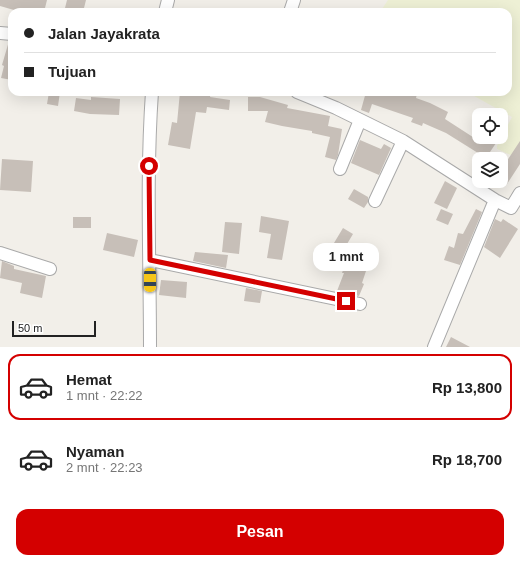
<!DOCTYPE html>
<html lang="id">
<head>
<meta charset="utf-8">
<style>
	:root { --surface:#fff; --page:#f6f6f6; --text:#222; --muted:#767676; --line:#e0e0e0; --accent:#d40000 }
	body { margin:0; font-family:Arial,sans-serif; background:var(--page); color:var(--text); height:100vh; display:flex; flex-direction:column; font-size:15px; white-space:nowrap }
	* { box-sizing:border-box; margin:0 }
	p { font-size:13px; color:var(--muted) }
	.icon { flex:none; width:22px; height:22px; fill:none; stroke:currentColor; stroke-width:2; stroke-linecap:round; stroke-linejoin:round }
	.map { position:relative; height:347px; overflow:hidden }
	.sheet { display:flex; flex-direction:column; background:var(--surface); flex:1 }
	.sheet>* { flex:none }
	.hud { position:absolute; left:8px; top:8px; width:504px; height:88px; border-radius:12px; box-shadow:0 4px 16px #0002; display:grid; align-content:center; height:88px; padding:0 16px; background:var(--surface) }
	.controls { position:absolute; left:472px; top:108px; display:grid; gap:8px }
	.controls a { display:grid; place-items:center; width:36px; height:36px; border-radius:8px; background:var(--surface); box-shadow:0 4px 16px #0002; font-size:20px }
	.scale { position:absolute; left:12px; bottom:10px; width:84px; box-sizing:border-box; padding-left:4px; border:2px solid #222; border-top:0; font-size:11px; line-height:14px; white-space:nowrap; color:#222; -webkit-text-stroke:3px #fff; paint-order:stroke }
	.end { position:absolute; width:18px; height:18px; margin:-9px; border:5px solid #d40000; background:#fff; box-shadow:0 0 0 2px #fff }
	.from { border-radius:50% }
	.bubble { position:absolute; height:28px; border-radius:12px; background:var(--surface); box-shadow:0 4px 16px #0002; font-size:13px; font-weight:800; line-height:28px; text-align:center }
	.car { position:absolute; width:12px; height:24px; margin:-12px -6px; border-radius:5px; box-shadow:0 0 3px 1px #0007; background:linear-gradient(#f5c518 24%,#345 0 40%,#f5c518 0 76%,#345 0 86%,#f5c518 0) }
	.hud b { display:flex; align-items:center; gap:14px; height:38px; font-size:15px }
	.hud b+b { border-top:1px solid var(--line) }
	.hud i { width:10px; height:10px; background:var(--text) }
	ul { padding:7px 0 0; list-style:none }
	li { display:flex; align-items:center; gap:12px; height:66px; margin:0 8px 6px; padding:0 8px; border:2px solid transparent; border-radius:12px }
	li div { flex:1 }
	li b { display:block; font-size:15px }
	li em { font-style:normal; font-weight:800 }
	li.current { border-color:var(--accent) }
	li>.icon { width:36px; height:36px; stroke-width:1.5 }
	.action { display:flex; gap:8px; margin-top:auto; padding:8px 16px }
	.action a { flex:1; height:46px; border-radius:12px; background:var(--accent); color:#fff; font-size:16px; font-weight:800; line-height:46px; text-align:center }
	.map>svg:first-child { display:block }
	.farmland { fill:#eef0d5 }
	.building { fill:#c7bfb8 }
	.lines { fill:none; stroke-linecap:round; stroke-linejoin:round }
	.minor-casing { stroke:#a9a9a9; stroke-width:14 }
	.minor { stroke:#fff; stroke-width:12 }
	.route { stroke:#d40000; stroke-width:5 }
</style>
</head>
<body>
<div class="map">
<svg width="520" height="347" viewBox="0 0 520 347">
	<rect width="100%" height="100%" fill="#f2efe9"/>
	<!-- farmland -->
	<path class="farmland" d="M 388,0 L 520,0 L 520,159 L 497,149 L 497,146 L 512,117 L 467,92 L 508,92 L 508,12 L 380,12 Z"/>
	<!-- building -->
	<path class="building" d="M 0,0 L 47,0 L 44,12 L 21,12 L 0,6 Z
		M 67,0 L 86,0 L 83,12 L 64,12 Z
		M 9,41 L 12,41 L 12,80 L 1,78 L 4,66 L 2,65 Z
		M 49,92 L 60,92 L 58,106 L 47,104 Z
		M 180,92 L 211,92 L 210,97 L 230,100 L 229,110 L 207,107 L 206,113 L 196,112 L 190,149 L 168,145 L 172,122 L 177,123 Z
		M 366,92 L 411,92 L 417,94 L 416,98 L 430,103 L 448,112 L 445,119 L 479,141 L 481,137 L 500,137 L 486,158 L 446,133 L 423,123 L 422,126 L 411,122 L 413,118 L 372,104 L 369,113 L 361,110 Z
		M 91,97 L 120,99 L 119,115 L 90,114 L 74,111 L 76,98 L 91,100 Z
		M 248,97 L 260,97 L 288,105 L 287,108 L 330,116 L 328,126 L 342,129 L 338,155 L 336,160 L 325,157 L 330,137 L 312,133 L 312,131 L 282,126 L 265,122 L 268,111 L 248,111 Z
		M 360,140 L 381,149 L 384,144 L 391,148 L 379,175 L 351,163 Z
		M 520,141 L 520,164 L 507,184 L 501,180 L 501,170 Z
		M 2,159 L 33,161 L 31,192 L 0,190 Z
		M 445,181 L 457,188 L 447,209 L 434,203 Z
		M 354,189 L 368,197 L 368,202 L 364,208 L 348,199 Z
		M 441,209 L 453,214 L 448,225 L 436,220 Z
		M 476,209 L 482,212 L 460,265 L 444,260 L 449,246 L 454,248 L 458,233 L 463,234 Z
		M 261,216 L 289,221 L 282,260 L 267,258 L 271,234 L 259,232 Z
		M 73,217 L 91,217 L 91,228 L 73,228 Z
		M 495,219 L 501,222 L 503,219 L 518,229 L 500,258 L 484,247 Z
		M 225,222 L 242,223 L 239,254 L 222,252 Z
		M 343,228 L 353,234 L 341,254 L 331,248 Z
		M 107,233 L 138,240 L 134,257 L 103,250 Z
		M 195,252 L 228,255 L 226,268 L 193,261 Z
		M 2,261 L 14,266 L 14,269 L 46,276 L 42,298 L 20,293 L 22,283 L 0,278 Z
		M 346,261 L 367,268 L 362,283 L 364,284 L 359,296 L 337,291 L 344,273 L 342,273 Z
		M 161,280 L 187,282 L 186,298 L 159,295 Z
		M 246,288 L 262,291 L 260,303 L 244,301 Z
		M 451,337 L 470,347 L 446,347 Z"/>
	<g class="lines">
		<defs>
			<path id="minor" d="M 165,12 L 168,0
				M 290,12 L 294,0
				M 0,33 L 12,34
				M 297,92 L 336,108 L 403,141 L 495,200 L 511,208 L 520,193
				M 340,169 L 360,120
				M 375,201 L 403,141
				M 0,253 L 50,269
				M 150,260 L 360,304
				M 150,347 C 150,262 146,177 152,92
				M 434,347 L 495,200"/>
		</defs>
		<!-- minor casing -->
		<use href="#minor" class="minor-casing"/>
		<!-- minor -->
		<use href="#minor" class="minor"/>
	</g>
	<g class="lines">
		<!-- route -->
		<path class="route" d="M 149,166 L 150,260 L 346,301"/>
	</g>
</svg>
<div class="controls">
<a><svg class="icon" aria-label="locate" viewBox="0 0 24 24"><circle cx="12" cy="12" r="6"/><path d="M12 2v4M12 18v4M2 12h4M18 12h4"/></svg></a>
<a><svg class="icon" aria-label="layers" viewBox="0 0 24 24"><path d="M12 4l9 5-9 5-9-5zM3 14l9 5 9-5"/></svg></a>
</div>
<div class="scale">50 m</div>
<i class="end from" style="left:149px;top:166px"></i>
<i class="end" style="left:346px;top:301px"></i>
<div class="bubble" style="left:313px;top:243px;width:66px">1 mnt</div>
<i class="car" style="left:150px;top:280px;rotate:180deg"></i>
<div class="hud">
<b><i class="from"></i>Jalan Jayakrata</b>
<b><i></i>Tujuan</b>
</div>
</div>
<section class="sheet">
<ul>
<li class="current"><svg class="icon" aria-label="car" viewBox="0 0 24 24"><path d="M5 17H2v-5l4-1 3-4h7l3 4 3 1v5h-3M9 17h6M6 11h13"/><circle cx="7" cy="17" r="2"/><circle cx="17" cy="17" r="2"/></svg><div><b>Hemat</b><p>1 mnt · 22:22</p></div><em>Rp 13,800</em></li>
<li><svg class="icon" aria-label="car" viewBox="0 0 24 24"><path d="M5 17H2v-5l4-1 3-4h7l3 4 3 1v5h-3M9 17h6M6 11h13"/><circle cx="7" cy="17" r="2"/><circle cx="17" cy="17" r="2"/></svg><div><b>Nyaman</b><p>2 mnt · 22:23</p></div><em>Rp 18,700</em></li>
</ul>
<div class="action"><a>Pesan</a></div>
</section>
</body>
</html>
